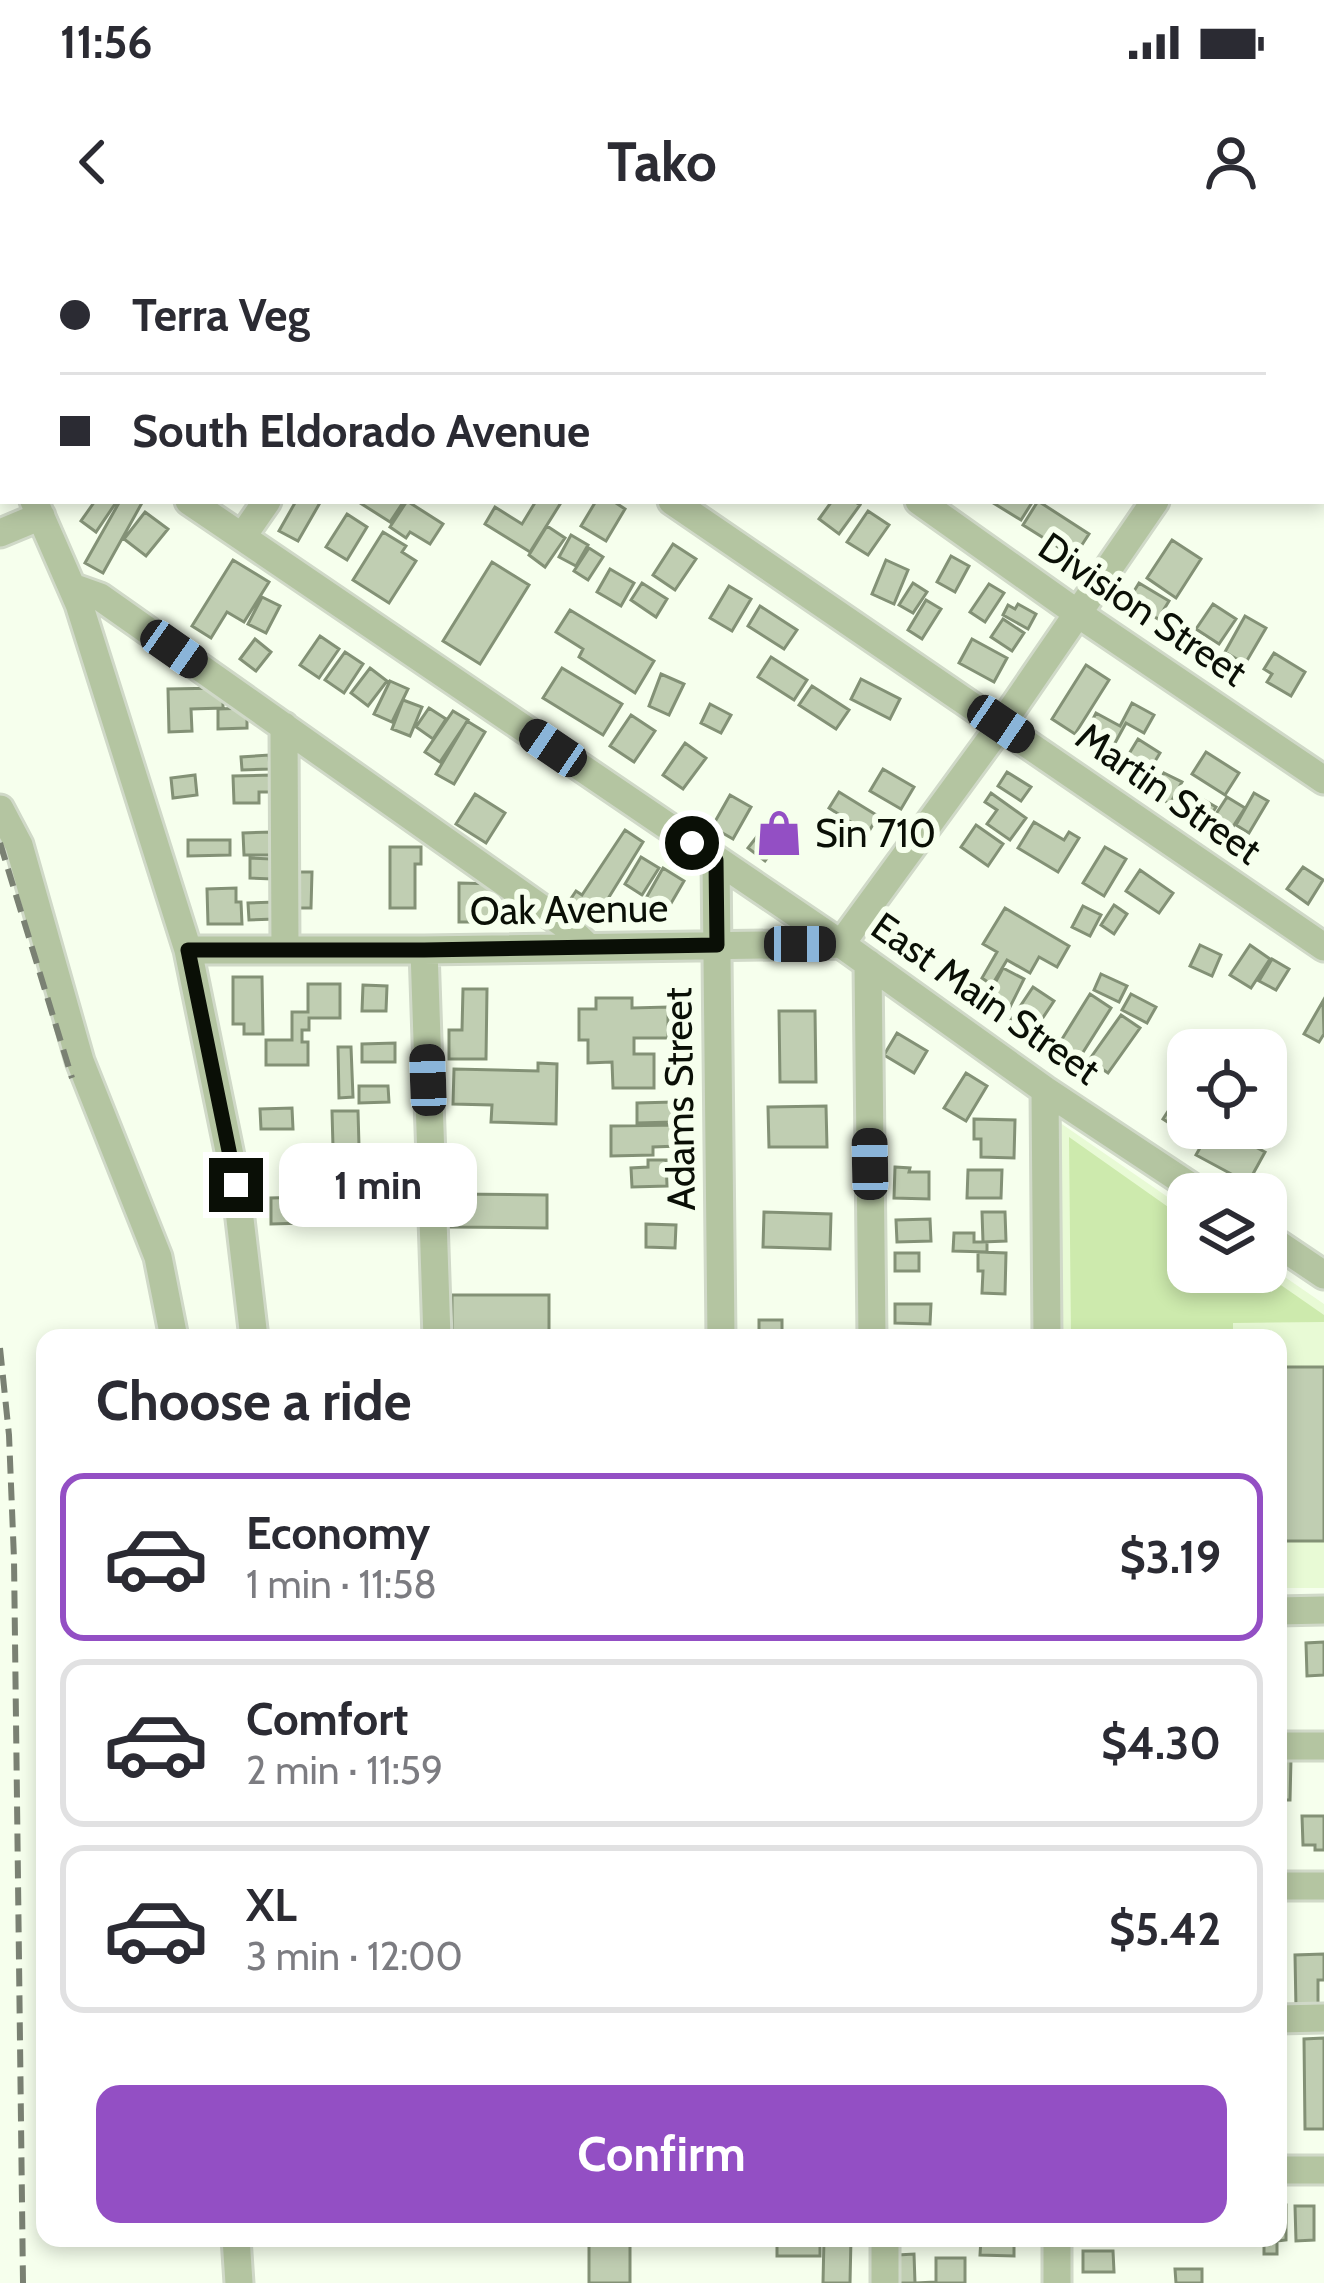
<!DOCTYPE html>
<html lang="en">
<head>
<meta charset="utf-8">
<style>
	:root { --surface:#fff; --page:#f2f2f3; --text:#2b2b33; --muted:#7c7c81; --line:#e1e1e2; --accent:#934fc4 }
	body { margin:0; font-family:Cabin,sans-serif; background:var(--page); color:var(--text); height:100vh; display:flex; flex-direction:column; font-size:45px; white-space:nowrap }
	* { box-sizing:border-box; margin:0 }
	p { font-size:39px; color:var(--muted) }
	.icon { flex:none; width:66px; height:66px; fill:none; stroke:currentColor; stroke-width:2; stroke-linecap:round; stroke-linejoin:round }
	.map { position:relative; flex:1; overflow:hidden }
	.details { position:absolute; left:36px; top:1089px; width:1251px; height:918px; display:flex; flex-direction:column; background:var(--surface); border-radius:24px; box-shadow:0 6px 18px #0003 }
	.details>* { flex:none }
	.banner { position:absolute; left:0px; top:0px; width:1326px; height:264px; box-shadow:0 6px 18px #0003; display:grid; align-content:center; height:264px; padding:0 60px; background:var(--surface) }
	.controls { position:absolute; left:1167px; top:789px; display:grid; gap:24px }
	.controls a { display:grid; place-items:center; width:120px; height:120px; border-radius:24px; background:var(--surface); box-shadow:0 6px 18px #0003; font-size:60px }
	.end { position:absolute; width:54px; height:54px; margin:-27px; border:15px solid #0a0f06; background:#fff; box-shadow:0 0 0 6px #fff }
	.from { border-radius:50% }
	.bubble { position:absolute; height:84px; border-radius:24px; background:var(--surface); box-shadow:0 6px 18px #0003; font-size:39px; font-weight:800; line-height:84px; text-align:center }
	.car { position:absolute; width:36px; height:72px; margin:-36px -18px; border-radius:15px; box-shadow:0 0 9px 3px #0007; background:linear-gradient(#222 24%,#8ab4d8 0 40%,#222 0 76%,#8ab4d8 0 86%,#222 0) }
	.banner b { display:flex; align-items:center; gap:42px; height:114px; font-size:45px }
	.banner b+b { border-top:3px solid var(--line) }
	.banner i { width:30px; height:30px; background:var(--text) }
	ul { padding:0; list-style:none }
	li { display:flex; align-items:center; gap:36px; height:168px; margin:0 24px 18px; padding:0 36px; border:6px solid var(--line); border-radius:24px }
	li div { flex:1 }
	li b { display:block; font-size:45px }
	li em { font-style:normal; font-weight:800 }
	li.selected { border-color:var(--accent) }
	li>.icon { width:108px; height:108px; stroke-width:1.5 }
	h2 { padding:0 60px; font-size:54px; line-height:144px }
	.cta { display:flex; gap:24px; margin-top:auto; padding:24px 60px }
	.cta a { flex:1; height:138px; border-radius:24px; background:var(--accent); color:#fff; font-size:48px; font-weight:800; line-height:138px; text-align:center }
	.status { display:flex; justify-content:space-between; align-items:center; height:84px; padding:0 60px; background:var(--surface); direction:ltr }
	.status svg { height:33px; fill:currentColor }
	header { display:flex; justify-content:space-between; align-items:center; height:156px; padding:0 60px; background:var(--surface); font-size:54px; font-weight:800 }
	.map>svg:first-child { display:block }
	.built { fill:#e8fad5 }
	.green { fill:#cdeaad }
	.building { fill:#c0ceb2; stroke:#839176; stroke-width:3 }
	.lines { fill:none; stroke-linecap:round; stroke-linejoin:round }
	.minor-casing { stroke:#d0d9c8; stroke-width:33 }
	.major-casing { stroke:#d0d9c8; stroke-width:39 }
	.minor { stroke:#b4c5a1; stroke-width:27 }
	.major { stroke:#789653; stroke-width:33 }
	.rail { stroke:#7a8173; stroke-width:6; stroke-dasharray:18 9; stroke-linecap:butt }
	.route { stroke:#0a0f06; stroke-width:15 }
	.labels { text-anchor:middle; stroke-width:12; stroke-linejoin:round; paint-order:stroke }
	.street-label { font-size:39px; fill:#0a0f06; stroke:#f6ffed }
	.poi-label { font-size:39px; fill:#0a0f06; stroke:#f6ffed; text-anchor:start }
</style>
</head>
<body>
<div class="status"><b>11:56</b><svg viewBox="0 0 49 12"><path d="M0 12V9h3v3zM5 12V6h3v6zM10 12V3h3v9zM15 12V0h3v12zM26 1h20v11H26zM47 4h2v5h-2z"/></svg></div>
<header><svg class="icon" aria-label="back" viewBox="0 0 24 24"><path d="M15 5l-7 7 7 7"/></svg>Tako<svg class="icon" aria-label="person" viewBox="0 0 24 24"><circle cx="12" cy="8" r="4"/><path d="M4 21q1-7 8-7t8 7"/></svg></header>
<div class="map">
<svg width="1324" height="2043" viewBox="0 0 1324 2043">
	<rect width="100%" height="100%" fill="#f6ffed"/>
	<!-- built -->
	<path class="built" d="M 1056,880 L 1188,971 L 1188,1032 L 1266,1032 L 1266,1024 L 1324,1064 L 1324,1348 L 1278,1348 L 1278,1098 L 1059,1098 Z"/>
	<!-- green -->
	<path class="green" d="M 1069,897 L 1188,981 L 1188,1032 L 1262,1032 L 1324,1075 L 1324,1082 L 1233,1083 L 1233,1098 L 1071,1098 Z"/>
	<!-- building -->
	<path class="building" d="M 95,261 L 117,261 L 96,292 L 81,281 Z
		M 120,261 L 143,261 L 103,333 L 85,323 Z
		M 296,261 L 321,261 L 298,301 L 279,291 Z
		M 357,261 L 404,261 L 390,282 Z
		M 407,261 L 443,284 L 430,304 L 410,292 L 406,298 L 390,287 Z
		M 536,261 L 562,261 L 530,312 L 485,284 L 495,267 L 522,284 Z
		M 596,261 L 613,261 L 625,269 L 606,301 L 581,286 Z
		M 832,261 L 854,261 L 860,265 L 839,294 L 819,279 Z
		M 990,261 L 1033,261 L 1021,280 Z
		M 1038,261 L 1089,294 L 1074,317 L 1023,285 Z
		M 868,271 L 889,285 L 868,315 L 847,302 Z
		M 145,272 L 168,289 L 146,316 L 124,299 Z
		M 347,274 L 367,287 L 347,320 L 326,307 Z
		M 547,286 L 565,298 L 545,327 L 529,315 Z
		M 383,292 L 406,306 L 402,312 L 416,321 L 389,363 L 353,340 Z
		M 571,295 L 588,305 L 576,326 L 559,317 Z
		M 1172,300 L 1201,319 L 1176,358 L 1147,338 Z
		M 673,304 L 696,319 L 675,350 L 653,335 Z
		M 589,308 L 603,317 L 588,340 L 574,331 Z
		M 951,316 L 969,326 L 955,352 L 937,342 Z
		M 233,320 L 269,342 L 244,382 L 227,372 L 211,398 L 192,386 Z
		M 886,320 L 908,330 L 894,364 L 872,354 Z
		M 492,322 L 529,345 L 480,424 L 443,401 Z
		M 610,329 L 634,343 L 621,366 L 597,352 Z
		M 642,343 L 667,359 L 656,377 L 631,360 Z
		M 913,343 L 927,352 L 913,373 L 899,365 Z
		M 1139,343 L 1169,361 L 1158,379 L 1128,361 Z
		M 989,344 L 1004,353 L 985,382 L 970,372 Z
		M 729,346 L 751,359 L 732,391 L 710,378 Z
		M 262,357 L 280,366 L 266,393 L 248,384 Z
		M 926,360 L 941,369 L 922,399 L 908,390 Z
		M 1018,364 L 1036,374 L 1028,389 L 1003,375 L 1008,365 L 1015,369 Z
		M 1213,364 L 1236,379 L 1219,404 L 1196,389 Z
		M 760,366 L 797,390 L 784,409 L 748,386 Z
		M 570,370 L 654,421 L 635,453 L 579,417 L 583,409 L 556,392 Z
		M 1245,376 L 1266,388 L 1245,424 L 1225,412 Z
		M 1003,379 L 1024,393 L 1012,411 L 991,397 Z
		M 320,396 L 339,409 L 319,438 L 300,425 Z
		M 255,399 L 271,412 L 256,431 L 240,419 Z
		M 972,399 L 1007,418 L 994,442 L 959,423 Z
		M 345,412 L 363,424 L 344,453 L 325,440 Z
		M 1274,413 L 1305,432 L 1291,456 L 1267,442 L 1272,434 L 1264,429 Z
		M 771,417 L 807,440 L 794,460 L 758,437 Z
		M 1086,425 L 1109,440 L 1075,494 L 1052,479 Z
		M 370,428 L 387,441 L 368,466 L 351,453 Z
		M 562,428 L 622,464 L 603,495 L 543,458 Z
		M 661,434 L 684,444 L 669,475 L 649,466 Z
		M 861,439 L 900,459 L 890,479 L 851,459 Z
		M 390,441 L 408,449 L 392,482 L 374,474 Z
		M 812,446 L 849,470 L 836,489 L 799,465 Z
		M 223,448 L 223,468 L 191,469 L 192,491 L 169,492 L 168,449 Z
		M 403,460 L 422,467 L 410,496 L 392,489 Z
		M 1132,463 L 1154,475 L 1144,493 L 1126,483 L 1109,514 L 1082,500 L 1096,473 L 1120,486 Z
		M 710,464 L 731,475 L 721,493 L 701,483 Z
		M 247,468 L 247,488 L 218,489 L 218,469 Z
		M 429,468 L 446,479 L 433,499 L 416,487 Z
		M 453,471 L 468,480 L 440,522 L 425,512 Z
		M 631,475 L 655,491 L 634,522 L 610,506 Z
		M 467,481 L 485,492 L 454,544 L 436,534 Z
		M 1138,499 L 1160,513 L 1143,541 L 1121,527 Z
		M 685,503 L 706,518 L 683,549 L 663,535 Z
		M 1206,512 L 1239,533 L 1225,555 L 1192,534 Z
		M 269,515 L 270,529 L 242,530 L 241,517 Z
		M 883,529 L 914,547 L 901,569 L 870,551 Z
		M 1007,532 L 1031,547 L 1021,561 L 998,546 Z
		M 1164,533 L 1182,542 L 1170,564 L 1152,554 Z
		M 195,535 L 197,555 L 173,558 L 171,538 Z
		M 271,535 L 271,552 L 259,552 L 259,563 L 234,563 L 233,536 Z
		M 839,552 L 878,576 L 868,593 L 829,568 Z
		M 1190,552 L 1216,567 L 1203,588 L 1178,573 Z
		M 991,553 L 1026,578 L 1010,600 L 987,584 L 997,570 L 985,562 Z
		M 1254,553 L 1268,561 L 1249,593 L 1236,585 Z
		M 475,554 L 505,573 L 486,603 L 456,584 Z
		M 730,555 L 751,567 L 733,599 L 712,587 Z
		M 1227,557 L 1245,568 L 1223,602 L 1205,591 Z
		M 773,576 L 790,588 L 765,621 L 748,608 Z
		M 1034,582 L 1064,600 L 1069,592 L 1079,598 L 1058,632 L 1018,608 Z
		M 976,585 L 1003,604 L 988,626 L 961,607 Z
		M 625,590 L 643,602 L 593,683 L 566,666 L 576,651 L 582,655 Z
		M 272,592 L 272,615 L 244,615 L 243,593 Z
		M 188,600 L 230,600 L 230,615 L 188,616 Z
		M 390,607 L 421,607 L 421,624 L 415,624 L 415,668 L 390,668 Z
		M 1105,607 L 1126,619 L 1104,656 L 1083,643 Z
		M 641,617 L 659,628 L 642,655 L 625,644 Z
		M 250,618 L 272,619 L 272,639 L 250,638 Z
		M 1303,627 L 1323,640 L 1308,664 L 1287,649 Z
		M 663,628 L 684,641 L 666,672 L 645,660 Z
		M 1140,630 L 1173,653 L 1159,673 L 1126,651 Z
		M 290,632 L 312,632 L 311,668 L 289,668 Z
		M 459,643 L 496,644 L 496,682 L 459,682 Z
		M 236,648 L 236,662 L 241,662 L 242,684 L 208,684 L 207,649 Z
		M 275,662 L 275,679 L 249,680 L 248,663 Z
		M 1114,665 L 1127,674 L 1114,694 L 1101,685 Z
		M 1083,666 L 1101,675 L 1090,696 L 1072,687 Z
		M 1005,668 L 1069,706 L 1057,727 L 1039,717 L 1030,733 L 1007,720 L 992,745 L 982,738 L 997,712 L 983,704 Z
		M 1200,705 L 1221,715 L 1212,736 L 1190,726 Z
		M 1250,705 L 1270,719 L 1251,748 L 1230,735 Z
		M 1272,719 L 1289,729 L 1276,750 L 1259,741 Z
		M 1003,728 L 1024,739 L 1006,775 L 984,764 Z
		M 1101,734 L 1127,746 L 1119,762 L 1094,750 Z
		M 233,737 L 262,737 L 263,794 L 244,794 L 244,784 L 233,784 Z
		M 308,744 L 340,744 L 340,778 L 309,778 L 309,790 L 302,790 L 302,802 L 308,802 L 308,825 L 266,825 L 266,800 L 292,800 L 292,772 L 308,772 Z
		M 363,745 L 387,746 L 386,771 L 362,771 Z
		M 1033,747 L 1054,761 L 1032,794 L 1011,780 Z
		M 463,749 L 487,749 L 486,819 L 449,819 L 449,790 L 462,790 Z
		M 1090,754 L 1111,768 L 1075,825 L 1054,812 Z
		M 1131,754 L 1156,767 L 1147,783 L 1122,770 Z
		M 596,758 L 632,758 L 632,768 L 668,767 L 668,798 L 634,798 L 634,814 L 654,814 L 654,848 L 613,848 L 612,822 L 588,823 L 588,800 L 579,800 L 579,769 L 596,769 Z
		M 1323,761 L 1324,794 L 1319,802 L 1304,794 Z
		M 779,771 L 815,771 L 816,842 L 780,842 Z
		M 1121,775 L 1140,788 L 1108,833 L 1089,820 Z
		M 897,793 L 927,811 L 914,833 L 884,815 Z
		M 395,803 L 395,822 L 362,822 L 362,804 Z
		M 338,807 L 351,807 L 353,857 L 339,858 Z
		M 538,823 L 557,824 L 556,884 L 491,882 L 492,865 L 453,864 L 454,829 L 538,831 Z
		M 966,833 L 987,846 L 966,881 L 944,868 Z
		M 1188,840 L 1190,888 L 1186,894 L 1163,879 Z
		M 359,846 L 388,846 L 389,862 L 359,863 Z
		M 673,862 L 674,882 L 637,883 L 637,863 Z
		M 826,866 L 827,907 L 769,907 L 768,867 Z
		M 292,868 L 293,889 L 261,889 L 260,869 Z
		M 332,871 L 358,871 L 359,906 L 333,907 Z
		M 974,879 L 1015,880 L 1014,918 L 981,917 L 981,899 L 974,899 Z
		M 679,885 L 679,906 L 653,907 L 653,915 L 611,916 L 611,886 Z
		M 1211,888 L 1258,888 L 1250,904 L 1265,912 L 1248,943 L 1196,915 Z
		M 648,920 L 666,920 L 667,946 L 632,947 L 631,928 L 648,927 Z
		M 895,927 L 910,928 L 909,932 L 929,932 L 929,959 L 894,958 Z
		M 968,930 L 1002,930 L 1001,958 L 967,958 Z
		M 451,954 L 547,955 L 547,988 L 450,987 Z
		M 306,957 L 307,983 L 271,984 L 271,958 Z
		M 764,972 L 831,974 L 830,1009 L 763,1007 Z
		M 982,972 L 1005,972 L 1006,1001 L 983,1002 Z
		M 930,979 L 931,1001 L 897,1002 L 896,980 Z
		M 646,984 L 676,985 L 675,1008 L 646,1007 Z
		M 954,993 L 974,993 L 974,1002 L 987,1002 L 987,1012 L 953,1011 Z
		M 978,1012 L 1006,1013 L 1005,1054 L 982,1053 L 983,1031 L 978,1031 Z
		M 895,1013 L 919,1013 L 919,1031 L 895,1031 Z
		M 452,1055 L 549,1055 L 549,1098 L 452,1098 Z
		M 895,1064 L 931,1064 L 930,1084 L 895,1083 Z
		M 759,1080 L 782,1080 L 782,1098 L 759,1098 Z
		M 1278,1127 L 1324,1127 L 1324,1301 L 1278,1301 Z
		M 1324,1402 L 1324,1435 L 1307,1436 L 1306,1403 Z
		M 1278,1519 L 1291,1519 L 1290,1560 L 1278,1560 Z
		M 1302,1576 L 1324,1576 L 1324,1610 L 1315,1610 L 1315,1605 L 1303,1605 Z
		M 1324,1714 L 1324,1740 L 1318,1740 L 1318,1769 L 1296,1769 L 1295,1715 Z
		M 1324,1798 L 1324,1889 L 1305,1889 L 1304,1799 Z
		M 1278,1965 L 1286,1965 L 1286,2000 L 1277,2001 L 1277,2014 L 1264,2014 L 1264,1998 L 1278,1998 Z
		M 1295,1966 L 1314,1966 L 1314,2000 L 1296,2001 Z
		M 589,1998 L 630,1998 L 630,2043 L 589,2043 Z
		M 777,1998 L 820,1998 L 820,2016 L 777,2016 Z
		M 824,1998 L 851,1998 L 850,2043 L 823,2043 Z
		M 981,1998 L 1014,1998 L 1014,2016 L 980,2015 Z
		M 1083,2011 L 1113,2011 L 1114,2032 L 1083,2032 Z
		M 914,2014 L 915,2043 L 936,2042 L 936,2018 L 965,2018 L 965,2043 L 899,2043 L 898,2015 Z
		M 1175,2029 L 1202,2029 L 1202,2043 L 1176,2043 Z"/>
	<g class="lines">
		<defs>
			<path id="minor" d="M 301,0 L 305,3
				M 539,0 L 544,3
				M 0,132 L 3,134
				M 0,183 L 3,189
				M 34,261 L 79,364 L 188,710 L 236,945 L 254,1098
				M 189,261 L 841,704 L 1045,850 L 1202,954
				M 672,261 L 1324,707
				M 919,261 L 1077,373 L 1324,540
				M 0,293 L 41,276
				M 242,297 L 267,261
				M 72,347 L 100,357 L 565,685 L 588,707
				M 284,486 L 285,710
				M 0,569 L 19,605 L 80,821 L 158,1017 L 174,1098
				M 716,620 L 721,1098
				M 841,704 L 1001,485 L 1155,261
				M 188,710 L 424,710 L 841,704
				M 424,710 L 437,1098
				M 868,723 L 872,1098
				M 1045,850 L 1047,1098
				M 1266,996 L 1324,1035
				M 1278,1371 L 1324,1370
				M 1278,1506 L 1324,1506
				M 1278,1646 L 1324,1646
				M 1278,1779 L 1324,1778
				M 1278,1930 L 1324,1930
				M 236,1998 L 239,2043
				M 885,1998 L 885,2043
				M 1057,2043 L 1057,1998"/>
			<path id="major" d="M 1290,0 L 1293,3
				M 1323,45 L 1324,47"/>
		</defs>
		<!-- minor casing -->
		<use href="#minor" class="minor-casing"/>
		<!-- major casing -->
		<use href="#major" class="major-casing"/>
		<!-- minor -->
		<use href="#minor" class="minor"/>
		<!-- major -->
		<use href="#major" class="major"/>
		<!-- rail -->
		<path class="rail" d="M 0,603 L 72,838
			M 0,1108 L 9,1195 L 14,1319 L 23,2043"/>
	</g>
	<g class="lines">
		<!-- route -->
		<path class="route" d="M 236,945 L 188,710 L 424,710 L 717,705 L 716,620 L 692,603"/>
	</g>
	<!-- icons -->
	<defs>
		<symbol id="shop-bare" viewBox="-9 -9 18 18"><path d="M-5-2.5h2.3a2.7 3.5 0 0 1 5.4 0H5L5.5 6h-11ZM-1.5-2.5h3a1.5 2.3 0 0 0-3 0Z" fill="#934fc4" stroke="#f6ffed" stroke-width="2.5" paint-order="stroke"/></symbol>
	</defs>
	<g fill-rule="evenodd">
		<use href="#shop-bare" x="746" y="560" width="66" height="66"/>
	</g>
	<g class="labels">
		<!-- street labels -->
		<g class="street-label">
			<text transform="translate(1143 369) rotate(34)" y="14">Division Street</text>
			<text transform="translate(1169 553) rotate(35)" y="14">Martin Street</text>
			<text transform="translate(569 669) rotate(-1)" y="14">Oak Avenue</text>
			<text transform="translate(986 758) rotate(35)" y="14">East Main Street</text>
			<text transform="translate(679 859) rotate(-91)" y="14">Adams Street</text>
		</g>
		<!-- poi labels -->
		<g class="poi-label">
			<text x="815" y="607">Sin 710</text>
		</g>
	</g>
</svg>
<div class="controls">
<a><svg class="icon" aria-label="locate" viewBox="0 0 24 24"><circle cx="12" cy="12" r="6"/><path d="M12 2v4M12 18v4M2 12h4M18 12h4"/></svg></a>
<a><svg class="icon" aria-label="layers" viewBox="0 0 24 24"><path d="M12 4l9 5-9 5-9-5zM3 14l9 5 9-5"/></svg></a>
</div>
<i class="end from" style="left:692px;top:603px"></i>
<i class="end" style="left:236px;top:945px"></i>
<div class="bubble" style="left:279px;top:903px;width:198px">1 min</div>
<i class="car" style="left:174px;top:409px;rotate:125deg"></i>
<i class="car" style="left:1001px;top:484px;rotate:124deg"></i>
<i class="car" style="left:553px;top:508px;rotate:304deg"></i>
<i class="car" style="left:800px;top:704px;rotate:90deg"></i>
<i class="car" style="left:428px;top:840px;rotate:358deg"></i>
<i class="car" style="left:870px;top:924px;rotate:359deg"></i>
<div class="banner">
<b><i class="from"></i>Terra Veg</b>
<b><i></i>South Eldorado Avenue</b>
</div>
<section class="details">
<h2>Choose a ride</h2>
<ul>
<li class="selected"><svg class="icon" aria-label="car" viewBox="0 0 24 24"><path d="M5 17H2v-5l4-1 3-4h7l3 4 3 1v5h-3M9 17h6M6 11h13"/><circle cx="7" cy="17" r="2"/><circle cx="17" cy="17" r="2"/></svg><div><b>Economy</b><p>1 min · 11:58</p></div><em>$3.19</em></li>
<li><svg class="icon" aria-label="car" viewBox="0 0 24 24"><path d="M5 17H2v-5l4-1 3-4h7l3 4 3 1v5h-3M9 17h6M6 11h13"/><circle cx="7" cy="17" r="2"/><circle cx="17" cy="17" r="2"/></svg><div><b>Comfort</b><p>2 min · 11:59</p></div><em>$4.30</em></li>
<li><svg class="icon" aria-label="car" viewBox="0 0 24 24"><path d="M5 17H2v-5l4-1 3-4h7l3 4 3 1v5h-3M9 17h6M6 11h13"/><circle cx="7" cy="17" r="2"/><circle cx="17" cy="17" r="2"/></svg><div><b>XL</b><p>3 min · 12:00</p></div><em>$5.42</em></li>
</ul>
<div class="cta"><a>Confirm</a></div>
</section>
</div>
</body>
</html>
